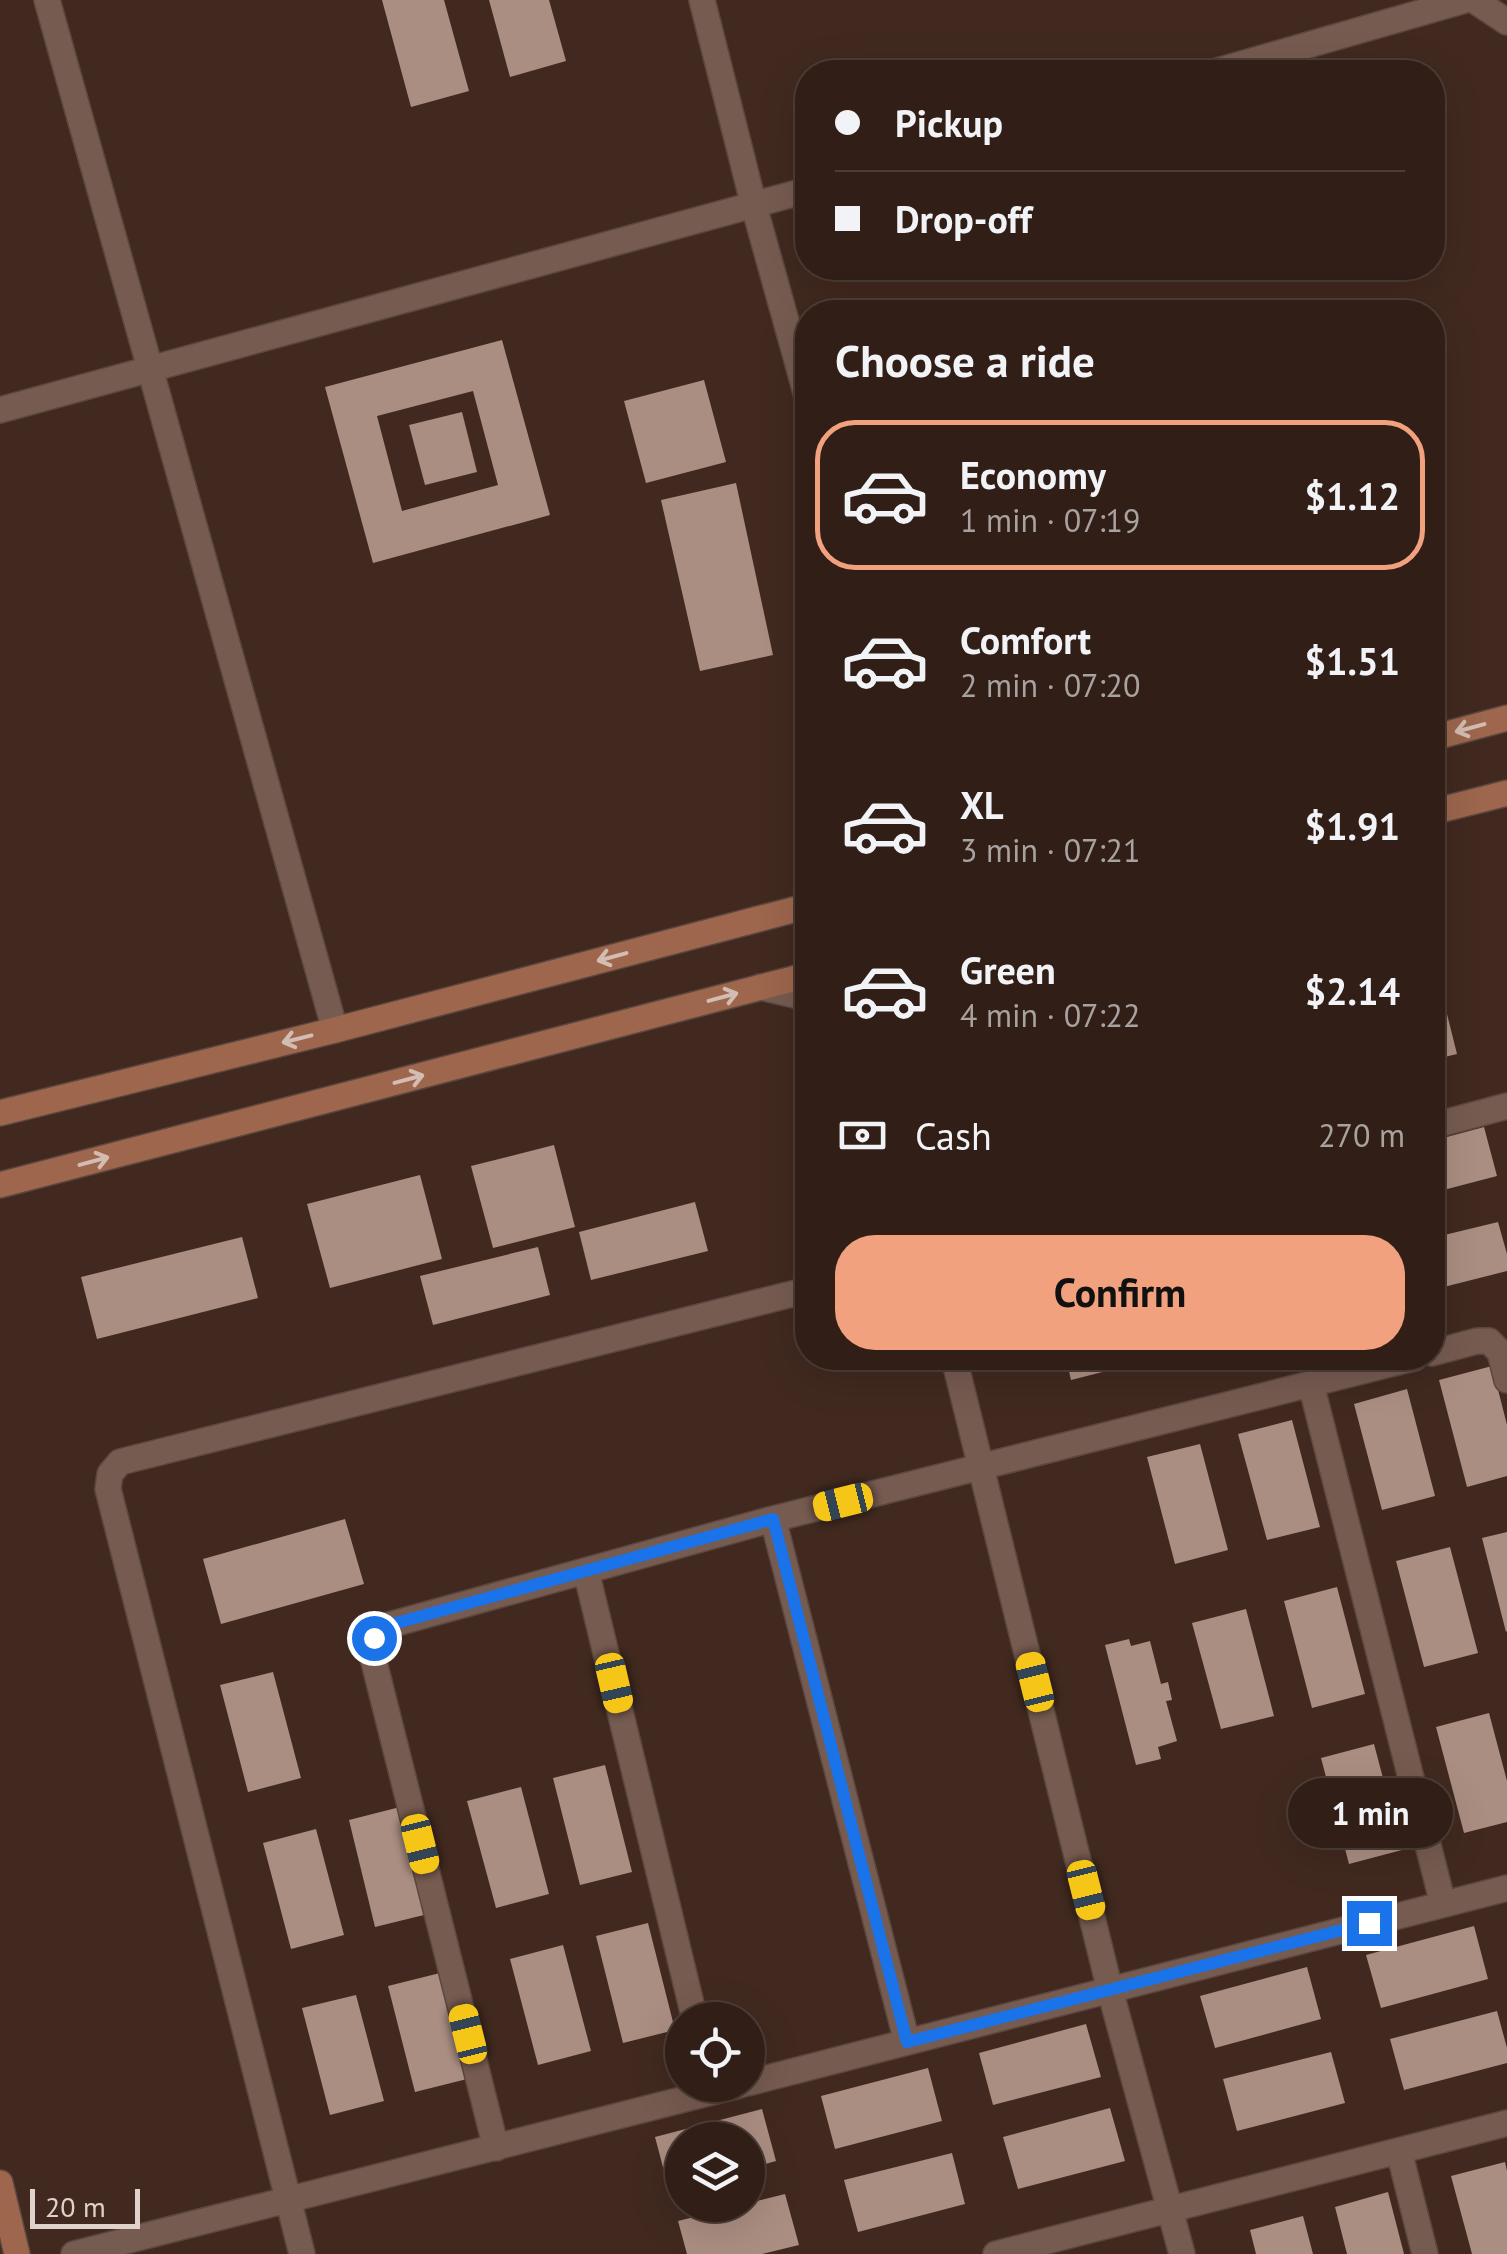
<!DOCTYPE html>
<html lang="en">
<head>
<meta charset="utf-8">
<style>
	:root { --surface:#311f17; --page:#392720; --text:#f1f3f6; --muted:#a8a2a1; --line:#4c3d36; --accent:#f2a17e }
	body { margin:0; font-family:"PT Sans",sans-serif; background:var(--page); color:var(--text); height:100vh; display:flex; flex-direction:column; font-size:38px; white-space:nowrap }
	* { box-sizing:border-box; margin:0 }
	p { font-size:32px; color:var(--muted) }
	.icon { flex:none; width:55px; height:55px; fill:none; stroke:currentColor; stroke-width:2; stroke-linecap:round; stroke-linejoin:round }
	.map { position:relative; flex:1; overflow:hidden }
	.sheet { position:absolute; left:795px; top:300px; width:650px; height:1070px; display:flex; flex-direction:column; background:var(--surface); border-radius:40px; box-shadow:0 10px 40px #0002,0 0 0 2px var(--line) }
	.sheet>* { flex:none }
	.top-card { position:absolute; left:795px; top:60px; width:650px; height:220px; border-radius:40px; box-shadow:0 10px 40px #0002,0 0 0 2px var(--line); display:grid; align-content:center; height:220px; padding:0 40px; background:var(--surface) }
	.fabs { position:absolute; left:665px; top:2002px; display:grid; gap:20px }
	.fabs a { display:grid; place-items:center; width:100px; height:100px; border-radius:50%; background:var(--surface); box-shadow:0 10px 40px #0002,0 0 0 2px var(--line); font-size:50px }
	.scale { position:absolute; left:30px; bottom:25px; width:110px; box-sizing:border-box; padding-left:10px; border:5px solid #e1d1cb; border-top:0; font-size:28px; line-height:35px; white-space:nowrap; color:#e1d1cb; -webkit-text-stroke:8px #41291f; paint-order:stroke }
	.end { position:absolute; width:45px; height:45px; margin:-22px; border:12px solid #1a73e8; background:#fff; box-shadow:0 0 0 5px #fff }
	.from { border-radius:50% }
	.bubble { position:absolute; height:70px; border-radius:35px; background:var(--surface); box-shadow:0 10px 40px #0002,0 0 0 2px var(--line); font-size:32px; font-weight:700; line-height:70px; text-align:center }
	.car { position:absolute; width:30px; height:60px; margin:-30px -15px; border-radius:12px; box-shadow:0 0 8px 2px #0007; background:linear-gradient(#f5c518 24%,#345 0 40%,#f5c518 0 76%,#345 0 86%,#f5c518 0) }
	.top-card b { display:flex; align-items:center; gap:35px; height:95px; font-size:38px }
	.top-card b+b { border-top:2px solid var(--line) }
	.top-card i { width:25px; height:25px; background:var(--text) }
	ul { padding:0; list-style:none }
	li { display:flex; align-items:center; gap:30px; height:150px; margin:0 20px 15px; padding:0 20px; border:5px solid transparent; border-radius:40px }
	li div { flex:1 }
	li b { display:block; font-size:38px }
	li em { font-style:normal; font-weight:700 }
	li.current { border-color:var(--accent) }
	li>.icon { width:90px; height:90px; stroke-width:1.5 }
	h2 { padding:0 40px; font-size:45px; line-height:120px }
	.pay { display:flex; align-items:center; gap:25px; height:110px; padding:0 40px; font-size:38px }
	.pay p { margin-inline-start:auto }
	.primary-button { display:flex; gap:20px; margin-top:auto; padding:20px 40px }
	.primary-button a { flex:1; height:115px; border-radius:40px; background:var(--accent); color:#111; font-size:40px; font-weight:700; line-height:115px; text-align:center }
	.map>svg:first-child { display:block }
	.building { fill:#ab8e82; fill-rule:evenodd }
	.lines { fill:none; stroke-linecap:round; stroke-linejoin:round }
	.street-casing { stroke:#5b473f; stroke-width:28 }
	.secondary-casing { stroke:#5b473f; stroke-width:28 }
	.street { stroke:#765b50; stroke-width:25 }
	.secondary { stroke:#9d664d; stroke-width:25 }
	.oneway { stroke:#d3bcb2 }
	.route { stroke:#1a73e8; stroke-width:12 }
</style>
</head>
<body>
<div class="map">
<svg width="1507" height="2254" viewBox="0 0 1507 2254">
	<rect width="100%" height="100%" fill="#41291f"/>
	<!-- building -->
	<path class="building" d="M 382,0 L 444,0 L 469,91 L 411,107 Z
		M 489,0 L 549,0 L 566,61 L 510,77 Z
		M 502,340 L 550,515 L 373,563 L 325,387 ZM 473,391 L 498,485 L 402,511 L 377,416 Z
		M 704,380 L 726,462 L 646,483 L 624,401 Z
		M 462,412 L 477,472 L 425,485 L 409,425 Z
		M 736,483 L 773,655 L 700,671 L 661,500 Z
		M 1445,1006 L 1457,1054 L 1432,1060 L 1432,1009 Z
		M 1484,1127 L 1497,1176 L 1432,1193 L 1432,1141 Z
		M 554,1145 L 575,1227 L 493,1248 L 471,1166 Z
		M 420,1175 L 442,1259 L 330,1288 L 307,1204 Z
		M 695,1202 L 708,1251 L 591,1280 L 579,1232 Z
		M 1498,1222 L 1507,1254 L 1507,1271 L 1432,1290 L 1432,1238 Z
		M 242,1237 L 258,1298 L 97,1339 L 81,1277 Z
		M 538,1247 L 550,1295 L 433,1325 L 420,1276 Z
		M 1066,1358 L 1154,1358 L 1154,1359 L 1071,1380 Z
		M 1492,1366 L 1507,1425 L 1507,1476 L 1467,1487 L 1439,1380 Z
		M 1407,1389 L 1435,1496 L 1382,1510 L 1354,1404 Z
		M 1292,1420 L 1320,1527 L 1267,1540 L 1238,1434 Z
		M 1200,1444 L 1228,1550 L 1175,1564 L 1147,1457 Z
		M 345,1519 L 364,1584 L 221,1624 L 203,1559 Z
		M 1507,1532 L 1507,1631 L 1506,1632 L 1482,1538 Z
		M 1450,1547 L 1478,1653 L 1424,1667 L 1396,1561 Z
		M 1337,1587 L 1365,1694 L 1312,1708 L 1284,1601 Z
		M 1246,1609 L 1274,1716 L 1221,1729 L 1192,1623 Z
		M 1129,1639 L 1131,1646 L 1150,1641 L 1161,1684 L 1168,1682 L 1172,1700 L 1166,1701 L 1177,1741 L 1158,1747 L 1161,1759 L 1136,1765 L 1105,1645 Z
		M 273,1672 L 301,1778 L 248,1792 L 220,1685 Z
		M 1489,1713 L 1507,1781 L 1507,1822 L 1464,1833 L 1436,1727 Z
		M 1374,1744 L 1402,1850 L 1349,1864 L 1321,1758 Z
		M 605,1765 L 632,1872 L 580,1885 L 553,1778 Z
		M 521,1787 L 549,1894 L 496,1908 L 467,1801 Z
		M 400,1807 L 428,1914 L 375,1927 L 349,1820 Z
		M 316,1829 L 344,1935 L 291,1949 L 263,1843 Z
		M 648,1923 L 675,2030 L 623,2043 L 596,1936 Z
		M 1474,1926 L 1488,1979 L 1381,2008 L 1366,1955 Z
		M 563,1945 L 591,2051 L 538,2065 L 510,1959 Z
		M 1307,1967 L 1321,2019 L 1215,2048 L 1200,1996 Z
		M 440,1973 L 467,2079 L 415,2092 L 388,1986 Z
		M 356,1995 L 384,2101 L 330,2115 L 302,2008 Z
		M 1497,2011 L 1507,2048 L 1507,2063 L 1404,2090 L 1390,2039 Z
		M 1086,2024 L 1101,2077 L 993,2105 L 979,2053 Z
		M 1331,2052 L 1345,2103 L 1237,2131 L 1223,2079 Z
		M 928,2068 L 942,2121 L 835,2149 L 821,2096 Z
		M 1110,2108 L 1125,2161 L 1018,2189 L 1003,2137 Z
		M 762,2109 L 776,2161 L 748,2169 L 748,2140 L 682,2140 L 682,2186 L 669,2190 L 655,2137 Z
		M 952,2153 L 965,2204 L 858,2232 L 844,2180 Z
		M 1505,2162 L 1507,2171 L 1507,2254 L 1472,2254 L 1451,2176 Z
		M 1388,2192 L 1404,2254 L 1347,2254 L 1335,2207 Z
		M 785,2194 L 799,2245 L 762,2254 L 687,2254 L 678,2221 Z
		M 1303,2216 L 1313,2254 L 1256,2254 L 1250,2230 Z"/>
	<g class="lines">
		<defs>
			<path id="street" d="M 47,0 L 335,1030
				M 702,0 L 754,206 L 808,400
				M 1474,0 L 1507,22
				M 1214,72 L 1465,0
				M 0,410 L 808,190
				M 760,987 L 808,998
				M 1432,1126 L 1507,1106
				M 1432,1353 L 1477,1341 L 1489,1341 L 1500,1352 L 1507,1380
				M 954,1358 L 1110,1990 L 1182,2254
				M 1311,1384 L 1443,1904
				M 773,1519 L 907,2042
				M 586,1571 L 695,2020
				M 748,2083 L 1507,1888
				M 496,2148 L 372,1654 L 373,1639 L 382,1627 L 773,1519 L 1414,1358
				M 1399,2151 L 1425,2254
				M 74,2254 L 740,2085
				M 302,2254 L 108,1489 L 110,1474 L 120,1462 L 808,1290
				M 996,2254 L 1507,2123"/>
			<path id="secondary" d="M 1432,738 L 1507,718
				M 1432,812 L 1507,793
				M 0,1113 L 335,1030 L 808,906
				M 0,1185 L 808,975
				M 0,2183 L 17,2254"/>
		</defs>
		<!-- street casing -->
		<use href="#street" class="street-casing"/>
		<!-- secondary casing -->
		<use href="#secondary" class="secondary-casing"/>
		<!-- street -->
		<use href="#street" class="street"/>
		<!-- secondary -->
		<use href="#secondary" class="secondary"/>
	</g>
	<!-- one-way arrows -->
	<defs><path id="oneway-shaft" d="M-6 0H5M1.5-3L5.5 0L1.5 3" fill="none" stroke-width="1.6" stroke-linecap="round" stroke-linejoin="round" transform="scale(2.5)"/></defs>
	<g class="oneway">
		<use href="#oneway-shaft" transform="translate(1470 728) rotate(165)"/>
		<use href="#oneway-shaft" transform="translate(612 957) rotate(165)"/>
		<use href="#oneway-shaft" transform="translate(723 997) rotate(-15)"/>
		<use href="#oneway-shaft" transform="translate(297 1039) rotate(166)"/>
		<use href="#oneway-shaft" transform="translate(409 1079) rotate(-15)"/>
		<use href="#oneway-shaft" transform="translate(94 1161) rotate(-15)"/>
	</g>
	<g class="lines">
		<!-- route -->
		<path class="route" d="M 374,1638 L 382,1627 L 773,1519 L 907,2042 L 1369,1923"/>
	</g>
</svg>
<div class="fabs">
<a><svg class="icon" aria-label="locate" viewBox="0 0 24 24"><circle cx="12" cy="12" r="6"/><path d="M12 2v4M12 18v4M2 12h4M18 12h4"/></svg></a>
<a><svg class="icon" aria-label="layers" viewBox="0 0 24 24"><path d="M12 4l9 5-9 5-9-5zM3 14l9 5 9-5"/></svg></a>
</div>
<div class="scale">20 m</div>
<i class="end from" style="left:374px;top:1638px"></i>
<i class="end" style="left:1369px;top:1923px"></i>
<div class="bubble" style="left:1288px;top:1778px;width:165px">1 min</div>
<i class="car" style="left:843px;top:1502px;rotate:256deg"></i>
<i class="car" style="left:1035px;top:1682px;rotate:346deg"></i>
<i class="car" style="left:614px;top:1683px;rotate:167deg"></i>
<i class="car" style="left:420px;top:1844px;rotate:166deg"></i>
<i class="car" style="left:1086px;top:1890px;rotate:166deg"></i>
<i class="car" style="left:468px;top:2034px;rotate:346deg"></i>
<div class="top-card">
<b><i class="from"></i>Pickup</b>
<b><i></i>Drop-off</b>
</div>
<section class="sheet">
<h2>Choose a ride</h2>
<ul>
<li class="current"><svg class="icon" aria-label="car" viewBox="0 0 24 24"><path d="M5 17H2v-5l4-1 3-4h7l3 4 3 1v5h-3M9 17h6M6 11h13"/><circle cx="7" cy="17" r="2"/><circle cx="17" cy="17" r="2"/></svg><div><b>Economy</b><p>1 min · 07:19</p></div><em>$1.12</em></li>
<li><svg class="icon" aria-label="car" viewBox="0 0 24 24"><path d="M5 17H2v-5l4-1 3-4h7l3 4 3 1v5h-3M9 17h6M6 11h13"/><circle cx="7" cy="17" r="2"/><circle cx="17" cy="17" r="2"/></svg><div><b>Comfort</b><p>2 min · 07:20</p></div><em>$1.51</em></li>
<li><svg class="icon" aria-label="car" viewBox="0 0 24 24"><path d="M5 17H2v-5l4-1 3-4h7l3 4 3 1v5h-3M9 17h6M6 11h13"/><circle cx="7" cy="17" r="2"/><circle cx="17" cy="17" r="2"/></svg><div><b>XL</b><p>3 min · 07:21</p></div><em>$1.91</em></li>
<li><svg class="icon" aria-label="car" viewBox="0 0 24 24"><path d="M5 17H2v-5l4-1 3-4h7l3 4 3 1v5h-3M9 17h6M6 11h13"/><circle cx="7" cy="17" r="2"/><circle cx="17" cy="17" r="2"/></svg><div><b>Green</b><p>4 min · 07:22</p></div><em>$2.14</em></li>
</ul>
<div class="pay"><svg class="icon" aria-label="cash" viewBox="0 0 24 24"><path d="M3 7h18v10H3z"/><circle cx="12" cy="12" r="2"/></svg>Cash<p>270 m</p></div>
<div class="primary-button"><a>Confirm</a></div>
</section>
</div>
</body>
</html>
